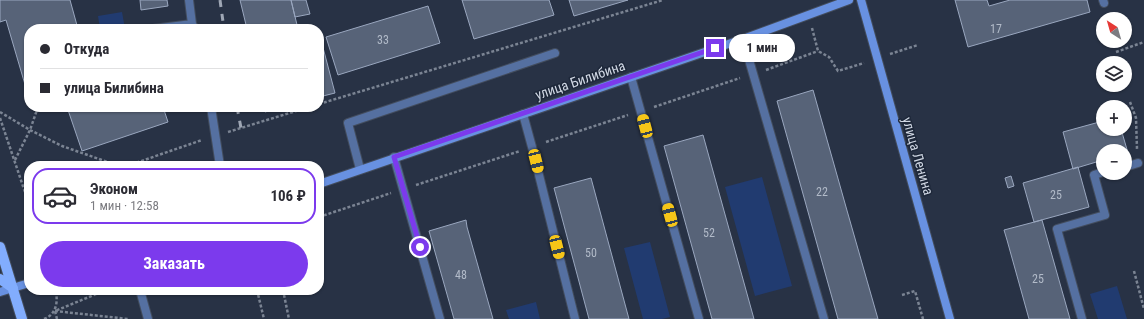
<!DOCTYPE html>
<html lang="ru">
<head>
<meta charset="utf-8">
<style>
	:root { --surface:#fff; --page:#f2f2f3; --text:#2b2b33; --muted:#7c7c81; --line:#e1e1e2; --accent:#7c3aed }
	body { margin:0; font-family:"Roboto Condensed",sans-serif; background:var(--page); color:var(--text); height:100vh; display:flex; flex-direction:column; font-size:15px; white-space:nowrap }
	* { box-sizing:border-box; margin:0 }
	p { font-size:13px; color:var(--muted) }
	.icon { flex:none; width:22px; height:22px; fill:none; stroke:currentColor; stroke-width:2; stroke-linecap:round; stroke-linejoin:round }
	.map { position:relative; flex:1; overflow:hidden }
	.panel { position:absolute; left:24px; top:161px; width:300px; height:134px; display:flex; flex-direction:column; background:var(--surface); border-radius:16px; box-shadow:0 1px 3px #0004 }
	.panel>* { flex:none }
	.guide { position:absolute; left:24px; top:24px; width:300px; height:88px; border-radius:16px; box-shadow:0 1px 3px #0004; display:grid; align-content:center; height:88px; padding:0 16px; background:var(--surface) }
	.needle { width:26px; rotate:323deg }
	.tools { position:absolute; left:1096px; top:12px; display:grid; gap:8px }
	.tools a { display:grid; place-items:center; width:36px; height:36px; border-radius:50%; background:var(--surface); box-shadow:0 1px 3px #0004; font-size:20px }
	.end { position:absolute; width:18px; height:18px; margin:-9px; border:5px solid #7c3aed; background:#fff; box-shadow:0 0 0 2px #fff }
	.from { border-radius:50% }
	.bubble { position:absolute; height:28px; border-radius:14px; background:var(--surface); box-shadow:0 1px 3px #0004; font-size:13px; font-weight:700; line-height:28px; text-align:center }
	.car { position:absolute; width:12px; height:24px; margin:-12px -6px; border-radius:5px; box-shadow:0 0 3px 1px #0007; background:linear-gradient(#f5c518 24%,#345 0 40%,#f5c518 0 76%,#345 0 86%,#f5c518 0) }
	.guide b { display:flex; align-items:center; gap:14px; height:38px; font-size:15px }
	.guide b+b { border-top:1px solid var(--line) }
	.guide i { width:10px; height:10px; background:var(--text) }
	ul { padding:7px 0 0; list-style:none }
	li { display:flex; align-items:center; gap:12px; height:56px; margin:0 8px 6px; padding:0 8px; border:2px solid transparent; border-radius:16px }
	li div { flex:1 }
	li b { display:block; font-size:15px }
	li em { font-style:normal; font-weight:700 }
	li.selected { border-color:var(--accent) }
	li>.icon { width:36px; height:36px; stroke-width:1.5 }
	.action { display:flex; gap:8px; margin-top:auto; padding:8px 16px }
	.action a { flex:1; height:46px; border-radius:24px; background:var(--accent); color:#fff; font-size:16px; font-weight:700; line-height:46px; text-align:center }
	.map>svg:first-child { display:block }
	.green { fill:#213b70 }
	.building { fill:#576378; stroke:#9aa7bf }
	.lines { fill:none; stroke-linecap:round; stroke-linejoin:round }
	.lane-casing { stroke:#434d5e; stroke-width:10 }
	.secondary-casing { stroke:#434d5e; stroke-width:10 }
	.primary-casing { stroke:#434d5e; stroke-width:12 }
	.path { stroke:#7b8493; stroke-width:2.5; stroke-dasharray:3 2; stroke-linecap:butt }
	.lane { stroke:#5570a1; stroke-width:8 }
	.secondary { stroke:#6891e1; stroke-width:8 }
	.primary { stroke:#82adfe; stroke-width:10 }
	.rail { stroke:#9fa7b5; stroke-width:3; stroke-dasharray:7 7; stroke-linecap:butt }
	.route { stroke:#7c3aed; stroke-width:5 }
	.labels { text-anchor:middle; stroke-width:3; stroke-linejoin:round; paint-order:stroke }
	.number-label { font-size:12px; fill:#b2bbc9 }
	.street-label { font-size:14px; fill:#d1d8e4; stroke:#1e283a }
</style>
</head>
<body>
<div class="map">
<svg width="1144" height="319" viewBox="0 0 1144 319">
	<rect width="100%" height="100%" fill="#283245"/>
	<!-- green -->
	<path class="green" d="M 122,12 L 125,29 L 100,29 L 98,16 Z
		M 762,177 L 792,286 L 755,296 L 725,187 Z
		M 650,242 L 670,317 L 662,319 L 643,319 L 624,248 Z
		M 1117,286 L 1127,319 L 1098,319 L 1090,294 Z
		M 536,302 L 540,319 L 509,319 L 506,310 Z"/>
	<!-- building -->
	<path class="building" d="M 0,0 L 70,0 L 78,29 L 29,29 L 29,87 L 26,88 L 6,20 L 0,22 Z
		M 140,0 L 167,0 L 168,6 L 141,10 Z
		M 240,0 L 291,0 L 298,29 L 247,29 Z
		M 291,0 L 306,0 L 310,14 L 295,17 Z
		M 462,0 L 549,0 L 554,15 L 474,39 Z
		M 569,0 L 628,0 L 574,16 Z
		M 955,0 L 987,0 L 989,6 L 1010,0 L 1087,0 L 1090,12 L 968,47 Z
		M 428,6 L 440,43 L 338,75 L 326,37 Z
		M 321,40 L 335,93 L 319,97 L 319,41 Z
		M 813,90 L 846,207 L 878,319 L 838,319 L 777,101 Z
		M 67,107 L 163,107 L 168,122 L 82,151 Z
		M 264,107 L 283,107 L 265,112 Z
		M 1103,121 L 1103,129 L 1121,129 L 1128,153 L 1125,154 L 1125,151 L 1103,151 L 1103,160 L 1073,169 L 1063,132 Z
		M 703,135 L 754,319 L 712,319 L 664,146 Z
		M 1078,167 L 1089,207 L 1034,222 L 1023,183 Z
		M 1011,176 L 1014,186 L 1008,188 L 1005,178 Z
		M 591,178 L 629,319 L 589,319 L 554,188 Z
		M 466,220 L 467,227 L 493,319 L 454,319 L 429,231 Z
		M 1042,220 L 1070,319 L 1029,319 L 1007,240 L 1004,230 Z"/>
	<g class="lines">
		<defs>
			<path id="lane" d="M 189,0 L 192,24 L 195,29
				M 1103,0 L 1104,3
				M 153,29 L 192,24
				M 743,39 L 824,319
				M 631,77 L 699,319
				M 211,107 L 220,166
				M 523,114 L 532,147 L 575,319
				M 394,157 L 440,319
				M 1125,167 L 1138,163
				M 360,169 L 348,123 L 555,53
				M 140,290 L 148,319
				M 1082,319 L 1057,229 L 1105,215 L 1094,175 L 1103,172"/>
			<path id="secondary" d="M 861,0 L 950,319
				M 319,184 L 743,39 L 849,0
				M 0,292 L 29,283"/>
			<path id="primary" d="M 0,247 L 22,319
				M 0,279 L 13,288"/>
		</defs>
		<!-- lane casing -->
		<use href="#lane" class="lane-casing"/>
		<!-- secondary casing -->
		<use href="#secondary" class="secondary-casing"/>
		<!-- primary casing -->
		<use href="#primary" class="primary-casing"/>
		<!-- path -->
		<path class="path" d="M 812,28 L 818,51 L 829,57 L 838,71 L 864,63
			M 1116,52 L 1144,42
			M 890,54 L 918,45
			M 766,70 L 818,51
			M 1130,102 L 1136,118 L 1137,149
			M 319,104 L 663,0
			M 654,107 L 740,78
			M 0,112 L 30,130 L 62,146 L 119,166
			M 0,118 L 29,204
			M 228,132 L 309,107
			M 546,142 L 628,115
			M 15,160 L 30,130 L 38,107
			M 127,166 L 202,140
			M 416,185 L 520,151
			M 319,217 L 391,193
			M 1134,271 L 1144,309
			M 257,290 L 264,319
			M 283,290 L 289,319
			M 902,295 L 915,291 L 923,319
			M 55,311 L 128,319
			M 44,319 C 56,315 59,301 55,290
			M 57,319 L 55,311 L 106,290"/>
		<!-- lane -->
		<use href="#lane" class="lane"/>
		<!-- secondary -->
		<use href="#secondary" class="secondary"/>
		<!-- primary -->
		<use href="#primary" class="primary"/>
		<!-- rail -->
		<path class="rail" d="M 220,0 L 224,29
			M 237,107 L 241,128"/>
	</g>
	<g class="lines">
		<!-- route -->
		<path class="route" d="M 420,247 L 394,157 L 715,48"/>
	</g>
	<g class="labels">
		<!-- number labels -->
		<g class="number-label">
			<text x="996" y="33">17</text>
			<text x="383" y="44">33</text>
			<text x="822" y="196">22</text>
			<text x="1056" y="199">25</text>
			<text x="709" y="237">52</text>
			<text x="591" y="257">50</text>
			<text x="461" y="279">48</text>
			<text x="1038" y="283">25</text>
		</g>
		<!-- street labels -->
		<g class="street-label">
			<text transform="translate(580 80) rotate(-19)" y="5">улица Билибина</text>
			<text transform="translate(918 156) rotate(74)" y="5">улица Ленина</text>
		</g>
	</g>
</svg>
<div class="tools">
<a><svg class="needle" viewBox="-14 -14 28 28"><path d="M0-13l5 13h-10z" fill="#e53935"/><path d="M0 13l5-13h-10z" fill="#7c7c81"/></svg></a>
<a><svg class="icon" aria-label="layers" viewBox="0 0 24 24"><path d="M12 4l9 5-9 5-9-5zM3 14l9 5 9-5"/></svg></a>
<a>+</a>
<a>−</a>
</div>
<i class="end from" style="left:420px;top:247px"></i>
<i class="end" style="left:715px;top:48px"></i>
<div class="bubble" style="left:729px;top:34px;width:66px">1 мин</div>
<i class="car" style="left:645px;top:126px;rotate:345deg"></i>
<i class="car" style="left:536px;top:161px;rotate:166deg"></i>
<i class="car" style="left:670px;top:215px;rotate:345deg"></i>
<i class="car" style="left:557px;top:247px;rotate:166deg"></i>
<div class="guide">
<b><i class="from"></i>Откуда</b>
<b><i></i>улица Билибина</b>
</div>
<section class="panel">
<ul>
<li class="selected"><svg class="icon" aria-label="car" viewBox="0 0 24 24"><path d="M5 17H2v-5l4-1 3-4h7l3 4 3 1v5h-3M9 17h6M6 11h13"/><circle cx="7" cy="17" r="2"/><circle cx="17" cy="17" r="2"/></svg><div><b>Эконом</b><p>1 мин · 12:58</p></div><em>106 ₽</em></li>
</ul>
<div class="action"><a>Заказать</a></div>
</section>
</div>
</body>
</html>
